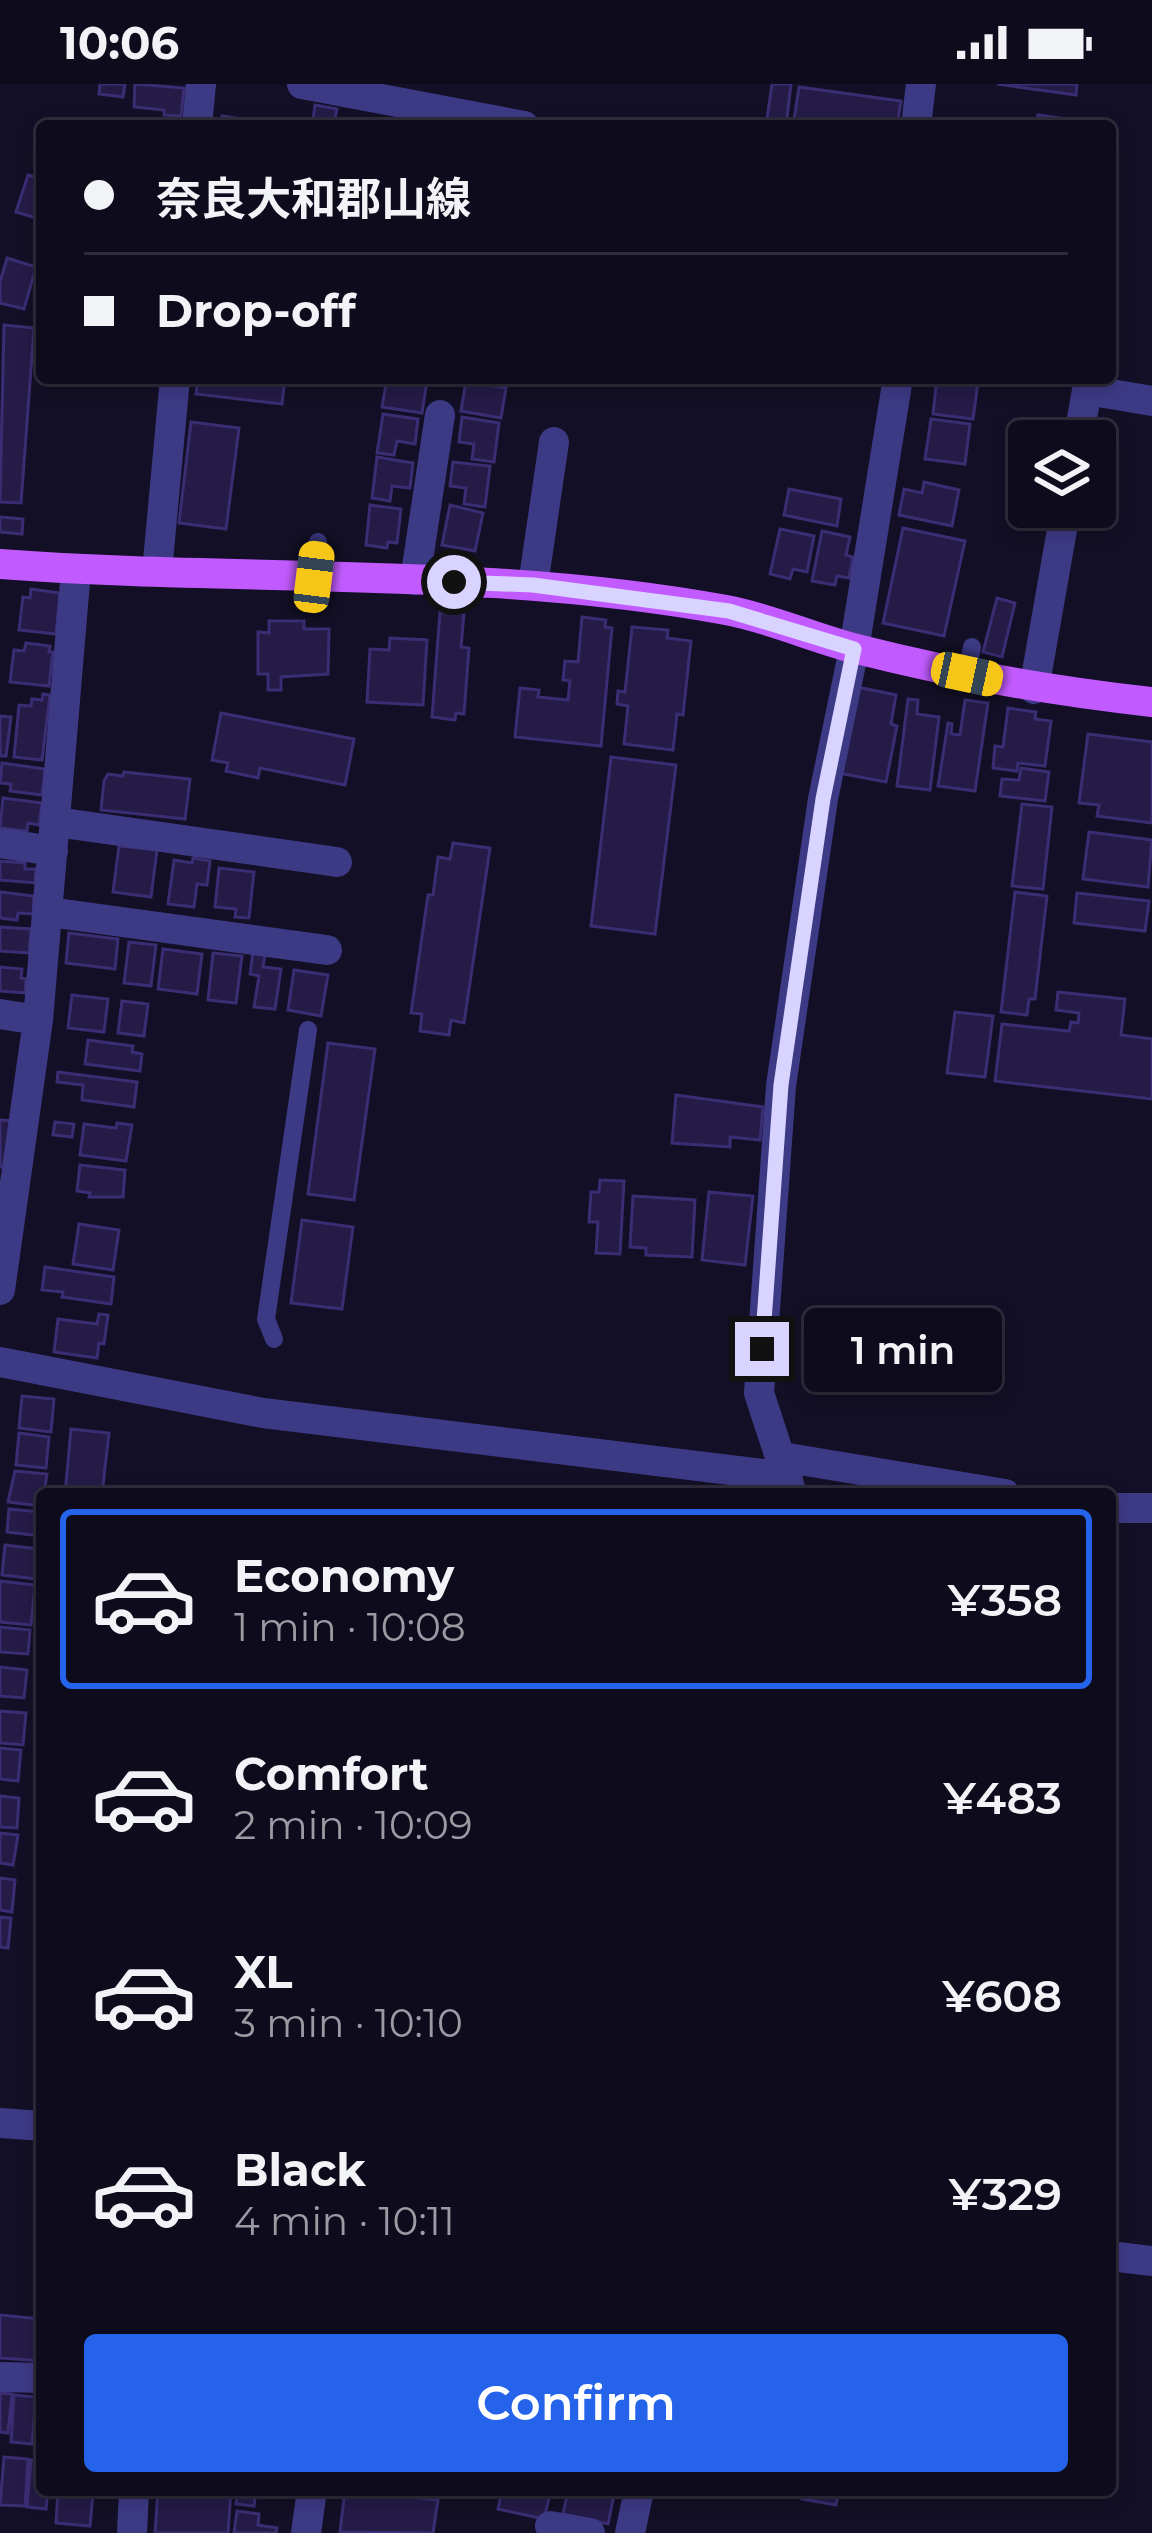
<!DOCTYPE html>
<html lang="en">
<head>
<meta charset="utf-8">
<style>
	:root { --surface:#0e0b1c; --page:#171425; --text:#f1f3f6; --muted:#9b9ba3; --line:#2e2b3b; --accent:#2563eb }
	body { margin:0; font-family:Montserrat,"Noto Sans JP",sans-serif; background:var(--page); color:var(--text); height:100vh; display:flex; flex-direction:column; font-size:45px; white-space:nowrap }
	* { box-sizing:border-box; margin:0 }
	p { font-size:39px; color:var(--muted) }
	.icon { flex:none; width:66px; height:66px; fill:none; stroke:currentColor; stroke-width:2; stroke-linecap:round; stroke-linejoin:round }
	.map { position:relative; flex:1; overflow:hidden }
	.side { position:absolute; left:36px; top:1404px; width:1080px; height:1008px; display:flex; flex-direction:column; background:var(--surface); border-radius:12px; box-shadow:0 6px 18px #0003,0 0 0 3px var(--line) }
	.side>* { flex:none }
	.top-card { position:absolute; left:36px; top:36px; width:1080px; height:264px; border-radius:12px; box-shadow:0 6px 18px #0003,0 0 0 3px var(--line); display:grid; align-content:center; height:264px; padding:0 48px; background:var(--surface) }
	.fabs { position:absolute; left:1008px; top:336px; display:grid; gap:24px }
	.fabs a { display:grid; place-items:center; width:108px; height:108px; border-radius:12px; background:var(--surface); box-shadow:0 6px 18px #0003,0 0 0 3px var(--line); font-size:60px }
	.end { position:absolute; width:54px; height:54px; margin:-27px; border:15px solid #d9d4ff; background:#111; box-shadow:0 0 0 6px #111 }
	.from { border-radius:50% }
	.bubble { position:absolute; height:84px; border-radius:12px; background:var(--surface); box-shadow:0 6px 18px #0003,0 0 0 3px var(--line); font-size:39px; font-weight:600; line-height:84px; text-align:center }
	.car { position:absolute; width:36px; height:72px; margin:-36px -18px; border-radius:15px; box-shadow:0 0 9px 3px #0007; background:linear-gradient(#f5c518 24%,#345 0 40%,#f5c518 0 76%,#345 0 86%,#f5c518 0) }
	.top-card b { display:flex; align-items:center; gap:42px; height:114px; font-size:45px }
	.top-card b+b { border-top:3px solid var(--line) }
	.top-card i { width:30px; height:30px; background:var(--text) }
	ul { padding:21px 0 0; list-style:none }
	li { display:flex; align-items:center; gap:36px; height:180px; margin:0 24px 18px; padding:0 24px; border:6px solid transparent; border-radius:12px }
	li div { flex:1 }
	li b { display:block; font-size:45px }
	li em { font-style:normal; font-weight:600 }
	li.on { border-color:var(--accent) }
	li>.icon { width:108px; height:108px; stroke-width:1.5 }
	.primary-button { display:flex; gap:24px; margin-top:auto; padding:24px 48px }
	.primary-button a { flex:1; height:138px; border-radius:12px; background:var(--accent); color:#fff; font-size:48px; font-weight:600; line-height:138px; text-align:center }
	.status { display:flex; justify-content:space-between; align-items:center; height:84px; padding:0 60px; background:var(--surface); direction:ltr }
	.status svg { height:33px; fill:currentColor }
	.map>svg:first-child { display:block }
	.building { fill:#241b47; stroke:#3b2d73; stroke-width:3 }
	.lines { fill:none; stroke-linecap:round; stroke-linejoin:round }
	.service { stroke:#3d3a85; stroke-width:18 }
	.minor { stroke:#3d3a85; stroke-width:30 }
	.primary { stroke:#c25bff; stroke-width:30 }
	.route { stroke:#d9d4ff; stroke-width:15 }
</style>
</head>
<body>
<div class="status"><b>10:06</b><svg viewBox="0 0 49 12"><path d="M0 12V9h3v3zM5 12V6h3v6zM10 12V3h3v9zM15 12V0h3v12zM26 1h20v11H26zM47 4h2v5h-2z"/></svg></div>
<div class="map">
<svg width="1152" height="2449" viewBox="0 0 1152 2449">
	<rect width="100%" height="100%" fill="#130f26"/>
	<!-- building -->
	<path class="building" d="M 100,0 L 125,0 L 123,13 L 99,10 Z
		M 135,0 L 184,4 L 181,32 L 164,31 L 164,26 L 134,23 Z
		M 772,0 L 791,0 L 786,42 L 766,42 Z
		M 997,0 L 1077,0 L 1076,11 Z
		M 799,3 L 901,17 L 897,42 L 793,42 Z
		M 315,21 L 337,25 L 335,35 L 351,38 L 350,42 L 312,42 Z
		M 1038,31 L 1081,37 L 1080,42 L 1036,42 Z
		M 222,32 L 288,42 L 220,42 Z
		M 28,91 L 42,95 L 42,136 L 16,128 Z
		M 7,174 L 36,183 L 24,225 L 0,219 L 0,198 Z
		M 4,241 L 34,244 L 21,419 L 0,418 Z
		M 198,294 L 285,294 L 282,320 L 196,310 Z
		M 387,294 L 427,297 L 422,329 L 382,323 Z
		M 937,294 L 978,298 L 973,335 L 933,330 Z
		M 466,297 L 506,304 L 501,334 L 461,327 Z
		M 383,330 L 418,335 L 415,360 L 397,357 L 394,371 L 377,369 Z
		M 462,333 L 499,339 L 494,378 L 472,375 L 474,360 L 459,358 Z
		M 931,335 L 970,340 L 965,380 L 925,375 Z
		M 191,338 L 239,344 L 226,445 L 179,439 Z
		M 377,373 L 413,379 L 410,404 L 392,402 L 390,417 L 372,414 Z
		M 453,378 L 490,382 L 485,423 L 464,420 L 466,404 L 450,402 Z
		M 924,398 L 959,406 L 952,442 L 899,431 L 904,405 L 922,409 Z
		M 789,405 L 841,415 L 837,442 L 784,431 Z
		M 370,421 L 401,425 L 397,459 L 388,458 L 387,464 L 366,461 Z
		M 450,421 L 483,429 L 475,467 L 442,461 Z
		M 0,433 L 23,435 L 22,450 L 0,448 Z
		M 903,444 L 965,457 L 944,552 L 883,539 Z
		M 780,445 L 814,452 L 807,488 L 793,485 L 790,495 L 770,490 Z
		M 822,447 L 850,453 L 846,471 L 853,473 L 849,494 L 837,492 L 835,501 L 812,497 Z
		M 31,505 L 60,509 L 56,550 L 19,546 L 23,513 L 30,514 Z
		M 997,514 L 1015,519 L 1002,573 L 983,568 Z
		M 440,528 L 464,529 L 461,563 L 469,564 L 464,630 L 456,629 L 455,636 L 432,633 Z
		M 582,533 L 606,536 L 605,543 L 612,544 L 601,662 L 515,653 L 520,604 L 539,606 L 538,613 L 568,616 L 570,597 L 563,596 L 565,577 L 578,578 Z
		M 269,537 L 304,537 L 304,545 L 329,545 L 328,590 L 281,593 L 281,606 L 268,606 L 268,590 L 258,590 L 258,548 L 269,549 Z
		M 632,543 L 668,546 L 667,554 L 691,557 L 683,631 L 677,630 L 673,666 L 624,660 L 628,622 L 617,620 L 618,607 L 625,608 Z
		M 390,554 L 427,556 L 423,621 L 367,618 L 370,565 L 389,566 Z
		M 26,559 L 50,562 L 49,568 L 53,568 L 49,602 L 10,598 L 14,566 L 24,567 Z
		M 857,603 L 896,611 L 891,640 L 897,642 L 886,698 L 839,689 Z
		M 43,610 L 50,611 L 42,676 L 14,673 L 19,621 L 31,622 L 32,615 L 42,616 Z
		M 908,615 L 918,616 L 917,630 L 939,633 L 930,706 L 897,702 Z
		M 965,616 L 988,619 L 975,707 L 938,702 L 948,639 L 952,640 L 951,650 L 960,651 Z
		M 1008,624 L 1036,628 L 1035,635 L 1051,637 L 1045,682 L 1018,679 L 1017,687 L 993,684 L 995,662 L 1003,663 Z
		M 221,629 L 354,655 L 345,701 L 260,684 L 258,694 L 226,687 L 228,679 L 212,676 Z
		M 0,632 L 11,633 L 6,672 L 0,672 Z
		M 1088,650 L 1152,658 L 1152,739 L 1097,732 L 1099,721 L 1079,719 Z
		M 611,673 L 676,681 L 655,850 L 591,842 Z
		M 2,679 L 45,685 L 42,711 L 10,707 L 11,700 L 0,699 Z
		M 1021,684 L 1049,688 L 1045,717 L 1000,712 L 1002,695 L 1019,696 Z
		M 124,688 L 190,695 L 185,735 L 101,726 L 104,697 L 108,690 L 123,692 Z
		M 3,714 L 42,719 L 39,741 L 28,739 L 27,747 L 0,744 Z
		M 1022,720 L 1052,723 L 1043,805 L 1012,802 Z
		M 1089,748 L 1152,756 L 1148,803 L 1083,795 Z
		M 453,759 L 490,764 L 464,939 L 451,936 L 449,951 L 420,947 L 422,930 L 411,929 L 428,811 L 433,811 L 438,773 L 450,775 Z
		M 119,762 L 157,766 L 151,813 L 113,808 Z
		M 193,774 L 210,777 L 207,801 L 197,800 L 194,823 L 168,820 L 174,776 L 192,779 Z
		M 0,777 L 25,779 L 25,785 L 36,785 L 35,799 L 0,796 Z
		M 219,784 L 254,788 L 249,834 L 235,833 L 236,825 L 215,823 Z
		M 0,808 L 34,812 L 33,830 L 18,829 L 17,836 L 0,834 Z
		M 1015,808 L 1047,812 L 1035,915 L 1029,915 L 1027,931 L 1001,928 Z
		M 1077,809 L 1149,817 L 1145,847 L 1074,839 Z
		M 0,843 L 31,845 L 29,869 L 0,867 Z
		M 69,849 L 118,855 L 115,885 L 66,879 Z
		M 129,858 L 156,861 L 151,902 L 124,899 Z
		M 163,865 L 202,870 L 197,910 L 158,905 Z
		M 253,868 L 265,870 L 263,883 L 281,885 L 275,925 L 254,923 L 259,892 L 250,890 Z
		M 213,869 L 242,872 L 236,919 L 208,916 Z
		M 0,883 L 22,885 L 21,894 L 26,895 L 25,909 L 0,907 Z
		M 294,886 L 328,891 L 321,932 L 288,926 Z
		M 1058,908 L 1125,915 L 1121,951 L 1152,955 L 1152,1015 L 995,997 L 1002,940 L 1069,947 L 1071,938 L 1078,939 L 1079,929 L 1056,926 Z
		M 72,911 L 108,915 L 104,948 L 68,944 Z
		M 122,917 L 148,920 L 144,952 L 118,949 Z
		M 955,928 L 993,932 L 985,993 L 947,989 Z
		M 88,956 L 133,962 L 132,968 L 142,970 L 140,987 L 85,980 Z
		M 328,959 L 375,965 L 354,1116 L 308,1110 Z
		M 58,988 L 137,998 L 134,1023 L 82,1016 L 83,1001 L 57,998 Z
		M 676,1011 L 763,1023 L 760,1056 L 730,1053 L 730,1063 L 672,1059 Z
		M 0,1036 L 15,1037 L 10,1084 L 0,1083 Z
		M 55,1038 L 74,1040 L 72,1053 L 53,1051 Z
		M 117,1039 L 132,1041 L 126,1077 L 80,1071 L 84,1040 L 116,1044 Z
		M 80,1081 L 125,1086 L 123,1113 L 89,1113 L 90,1109 L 77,1107 Z
		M 600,1096 L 624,1097 L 620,1170 L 596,1169 L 598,1138 L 589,1138 L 591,1108 L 599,1108 Z
		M 709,1108 L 753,1112 L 745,1181 L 702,1176 Z
		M 633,1112 L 695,1116 L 692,1173 L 646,1171 L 646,1164 L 630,1163 Z
		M 302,1136 L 353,1143 L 342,1225 L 291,1219 Z
		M 79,1140 L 119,1146 L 113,1186 L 73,1180 Z
		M 45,1183 L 114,1193 L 111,1220 L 62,1213 L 63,1208 L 42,1206 Z
		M 99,1230 L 108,1231 L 104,1260 L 99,1259 L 97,1274 L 54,1268 L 58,1235 L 97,1240 Z
		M 22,1312 L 54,1315 L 51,1348 L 19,1344 Z
		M 71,1345 L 109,1349 L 102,1410 L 65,1410 Z
		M 19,1349 L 49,1353 L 46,1384 L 16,1381 Z
		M 15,1387 L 47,1390 L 42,1422 L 8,1418 Z
		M 9,1425 L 42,1428 L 41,1452 L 7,1448 Z
		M 5,1461 L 40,1465 L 37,1495 L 2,1491 Z
		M 0,1497 L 35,1501 L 31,1541 L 0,1538 Z
		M 0,1543 L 30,1546 L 28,1570 L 0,1568 Z
		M 0,1583 L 27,1586 L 24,1614 L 0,1612 Z
		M 0,1627 L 26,1629 L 23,1661 L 0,1659 Z
		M 0,1664 L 21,1666 L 18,1697 L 0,1695 Z
		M 0,1712 L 19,1714 L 17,1744 L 0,1743 Z
		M 0,1749 L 18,1751 L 13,1781 L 0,1779 Z
		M 0,1794 L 15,1796 L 12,1828 L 0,1826 Z
		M 0,1833 L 11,1834 L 8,1864 L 0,1863 Z
		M 0,2231 L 42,2235 L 42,2277 L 0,2274 Z
		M 0,2309 L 12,2310 L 8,2349 L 0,2348 Z
		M 14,2311 L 36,2313 L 32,2360 L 11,2358 Z
		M 4,2373 L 28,2375 L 25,2422 L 0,2421 Z
		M 31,2376 L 42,2377 L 42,2406 L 48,2406 L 46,2425 L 27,2423 Z
		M 158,2406 L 231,2406 L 228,2449 L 155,2449 Z
		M 238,2406 L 284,2406 L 283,2411 L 256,2407 L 254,2422 L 236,2420 Z
		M 345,2406 L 438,2416 L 433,2449 L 340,2448 Z
		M 502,2406 L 551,2406 L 544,2435 L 498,2425 Z
		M 568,2406 L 615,2406 L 608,2440 L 563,2430 Z
		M 803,2406 L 839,2406 L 836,2421 L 802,2415 Z
		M 58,2407 L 93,2410 L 90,2442 L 56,2439 Z
		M 237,2427 L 259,2430 L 258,2441 L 277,2444 L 276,2449 L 234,2449 Z"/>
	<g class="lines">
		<!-- service -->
		<path class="service" d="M 314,493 L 318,458
			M 967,590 L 972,563
			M 274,1255 L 266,1235 L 308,946"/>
		<!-- minor -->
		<path class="minor" d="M 302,0 L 524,42
			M 197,42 L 201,0
			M 916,42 L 921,0
			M 1078,357 L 1087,306 L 1152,317
			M 157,488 L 175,294
			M 415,496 L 440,331
			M 533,501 L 554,358
			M 1034,605 L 1066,423
			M 56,738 L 337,778
			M 0,759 L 53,767
			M 49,828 L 327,866
			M 0,930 L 38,936
			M 0,1206 L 38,936 L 76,486
			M 0,1278 L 263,1329 L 788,1393
			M 782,1373 L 1005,1410
			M 792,1410 L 759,1309 L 781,1002 L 823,715 L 854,565 L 898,294
			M 1110,1424 L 1152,1424
			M 0,2039 L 42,2042
			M 1110,2172 L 1152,2177
			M 0,2293 L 42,2294
			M 550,2442 L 590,2449
			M 132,2449 L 134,2406
			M 306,2449 L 312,2406
			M 630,2449 L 639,2406"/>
		<!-- primary -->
		<path class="primary" d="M 0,480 C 241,498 487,482 726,526 C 770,534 813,554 857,565 C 955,590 1052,607 1152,618"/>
	</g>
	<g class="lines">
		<!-- route -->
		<path class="route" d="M 454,498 L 533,501 L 729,527 L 854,565 L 823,715 L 781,1001 L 762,1265"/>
	</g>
</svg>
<div class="fabs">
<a><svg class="icon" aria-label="layers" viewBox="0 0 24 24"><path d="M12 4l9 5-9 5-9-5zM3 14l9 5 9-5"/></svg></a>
</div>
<i class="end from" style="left:454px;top:498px"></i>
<i class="end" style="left:762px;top:1265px"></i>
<div class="bubble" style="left:804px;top:1224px;width:198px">1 min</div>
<i class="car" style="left:314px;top:493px;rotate:7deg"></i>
<i class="car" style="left:967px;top:590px;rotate:102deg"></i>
<div class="top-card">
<b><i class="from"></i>奈良大和郡山線</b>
<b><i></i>Drop-off</b>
</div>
<section class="side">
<ul>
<li class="on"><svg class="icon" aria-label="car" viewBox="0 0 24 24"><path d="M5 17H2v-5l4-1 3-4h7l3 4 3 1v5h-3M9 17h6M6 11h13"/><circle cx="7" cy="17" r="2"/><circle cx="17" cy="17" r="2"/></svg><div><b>Economy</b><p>1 min · 10:08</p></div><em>¥358</em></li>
<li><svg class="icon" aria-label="car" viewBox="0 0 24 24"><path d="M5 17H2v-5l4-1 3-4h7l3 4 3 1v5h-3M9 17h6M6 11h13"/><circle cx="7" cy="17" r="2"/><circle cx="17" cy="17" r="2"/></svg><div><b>Comfort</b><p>2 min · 10:09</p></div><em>¥483</em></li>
<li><svg class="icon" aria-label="car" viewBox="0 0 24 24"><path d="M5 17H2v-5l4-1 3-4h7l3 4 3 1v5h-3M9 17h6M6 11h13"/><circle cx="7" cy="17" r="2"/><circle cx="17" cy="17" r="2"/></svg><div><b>XL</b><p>3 min · 10:10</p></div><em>¥608</em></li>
<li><svg class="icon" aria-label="car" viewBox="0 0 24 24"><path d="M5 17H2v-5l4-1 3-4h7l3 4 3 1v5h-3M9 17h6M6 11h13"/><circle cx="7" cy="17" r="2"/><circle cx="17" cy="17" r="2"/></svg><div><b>Black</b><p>4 min · 10:11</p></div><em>¥329</em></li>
</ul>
<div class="primary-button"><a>Confirm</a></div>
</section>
</div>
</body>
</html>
